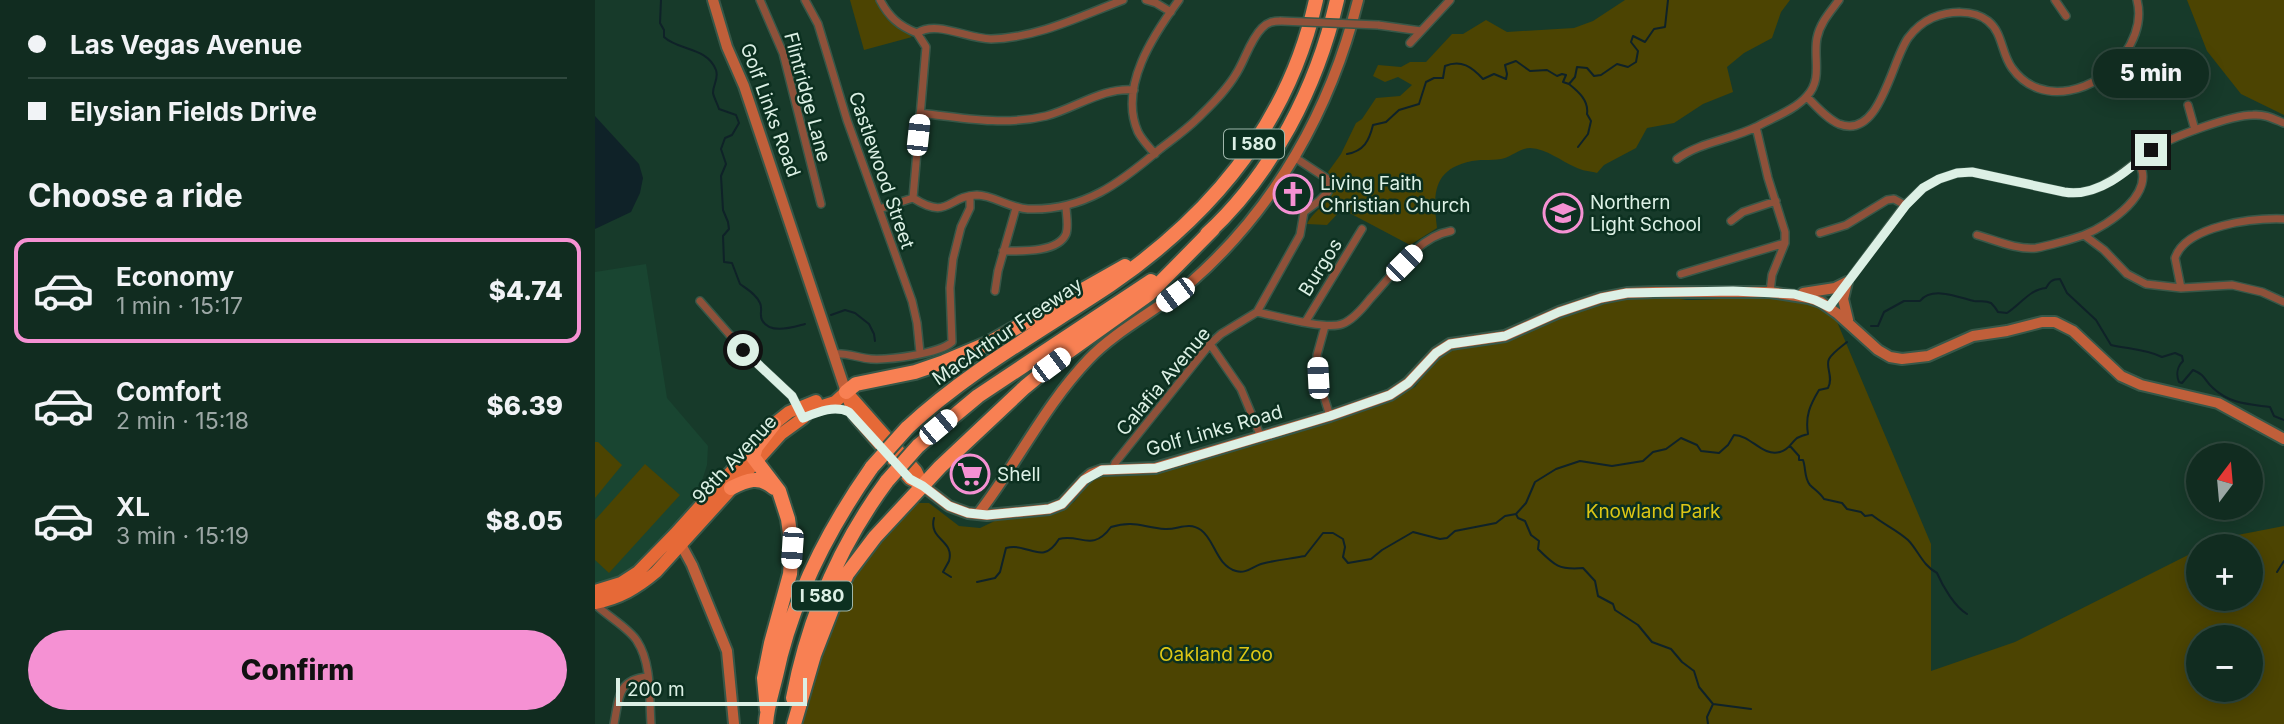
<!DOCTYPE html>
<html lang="en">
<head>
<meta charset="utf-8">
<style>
	:root { --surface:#112c20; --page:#1a3429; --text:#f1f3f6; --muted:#9ca7a5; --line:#30483e; --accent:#f591d3 }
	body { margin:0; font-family:Inter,sans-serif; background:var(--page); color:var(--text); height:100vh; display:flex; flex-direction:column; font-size:26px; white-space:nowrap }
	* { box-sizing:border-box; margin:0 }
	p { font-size:23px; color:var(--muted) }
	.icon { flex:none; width:38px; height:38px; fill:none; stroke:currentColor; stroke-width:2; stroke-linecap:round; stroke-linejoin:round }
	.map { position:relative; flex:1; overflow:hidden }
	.panel { display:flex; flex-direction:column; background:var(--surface); width:595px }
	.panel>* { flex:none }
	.banner { display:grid; align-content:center; height:154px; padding:0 28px; background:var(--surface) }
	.needle { width:46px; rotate:16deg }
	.buttons { position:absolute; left:1591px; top:443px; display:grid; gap:14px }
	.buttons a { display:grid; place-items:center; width:77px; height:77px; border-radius:50%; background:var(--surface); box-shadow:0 4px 18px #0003,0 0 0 2px var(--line); font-size:35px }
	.scale { position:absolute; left:21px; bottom:18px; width:191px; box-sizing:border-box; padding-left:7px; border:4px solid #dcf0e5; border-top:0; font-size:19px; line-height:24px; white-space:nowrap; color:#dcf0e5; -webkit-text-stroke:5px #0c3020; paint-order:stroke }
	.end { position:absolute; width:32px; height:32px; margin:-16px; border:9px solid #dcf0e5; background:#111; box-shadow:0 0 0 4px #111 }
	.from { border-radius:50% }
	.bubble { position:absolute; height:49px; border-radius:24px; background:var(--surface); box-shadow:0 4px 18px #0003,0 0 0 2px var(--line); font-size:23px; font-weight:800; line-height:49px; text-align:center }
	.car { position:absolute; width:21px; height:42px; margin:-21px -10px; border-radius:9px; box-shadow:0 0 5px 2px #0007; background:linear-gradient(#fff 24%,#345 0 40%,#fff 0 76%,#345 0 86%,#fff 0) }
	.banner b { display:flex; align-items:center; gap:24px; height:66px; font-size:26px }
	.banner b+b { border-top:2px solid var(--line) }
	.banner i { width:18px; height:18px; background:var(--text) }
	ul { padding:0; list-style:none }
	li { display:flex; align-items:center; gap:21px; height:105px; margin:0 14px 10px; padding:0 14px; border:4px solid transparent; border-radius:14px }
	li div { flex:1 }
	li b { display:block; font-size:26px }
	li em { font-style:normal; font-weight:800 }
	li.active { border-color:var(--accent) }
	li>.icon { width:63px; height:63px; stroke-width:1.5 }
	h2 { padding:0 28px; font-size:32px; line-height:84px }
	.button { display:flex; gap:14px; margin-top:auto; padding:14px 28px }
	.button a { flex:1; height:80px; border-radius:42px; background:var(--accent); color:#111; font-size:28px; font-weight:800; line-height:80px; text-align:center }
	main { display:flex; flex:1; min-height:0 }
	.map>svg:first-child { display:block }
	.built { fill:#194531 }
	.green { fill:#4c4402; fill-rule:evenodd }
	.water { fill:#0f2228 }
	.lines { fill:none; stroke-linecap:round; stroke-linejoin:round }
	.stream { stroke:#0f2228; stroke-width:2 }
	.street-casing { stroke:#375748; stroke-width:10 }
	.secondary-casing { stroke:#375748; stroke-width:14 }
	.primary-casing { stroke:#375748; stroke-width:16 }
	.highway-casing { stroke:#375748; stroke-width:18 }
	.street { stroke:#8e513a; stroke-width:7 }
	.secondary { stroke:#c05f3a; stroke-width:10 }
	.primary { stroke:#e66937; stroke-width:12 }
	.highway { stroke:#f88053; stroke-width:14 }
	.street-bridge-casing { stroke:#375748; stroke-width:10; stroke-linecap:butt }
	.highway-bridge-casing { stroke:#375748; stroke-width:18; stroke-linecap:butt }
	.street-bridge { stroke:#8e513a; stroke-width:7 }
	.highway-bridge { stroke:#f88053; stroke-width:14 }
	.route { stroke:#dcf0e5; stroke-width:9 }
	.labels { text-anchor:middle; stroke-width:5; stroke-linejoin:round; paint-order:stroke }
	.shield { fill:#0c3020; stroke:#9eb6aa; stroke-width:2 }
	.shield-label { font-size:18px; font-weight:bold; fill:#dcf0e5 }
	.street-label { font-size:19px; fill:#dcf0e5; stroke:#0c3020 }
	.poi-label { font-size:19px; fill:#dcf0e5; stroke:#0c3020; text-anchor:start }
	.park-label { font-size:19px; fill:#dcc615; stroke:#0c3020 }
</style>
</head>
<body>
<main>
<section class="panel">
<div class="banner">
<b><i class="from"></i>Las Vegas Avenue</b>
<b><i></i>Elysian Fields Drive</b>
</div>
<h2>Choose a ride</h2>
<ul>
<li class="active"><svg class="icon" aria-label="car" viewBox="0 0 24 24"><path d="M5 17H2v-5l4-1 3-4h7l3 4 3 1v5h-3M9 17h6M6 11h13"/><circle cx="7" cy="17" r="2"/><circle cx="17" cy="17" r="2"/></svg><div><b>Economy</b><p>1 min · 15:17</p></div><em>$4.74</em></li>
<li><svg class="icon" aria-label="car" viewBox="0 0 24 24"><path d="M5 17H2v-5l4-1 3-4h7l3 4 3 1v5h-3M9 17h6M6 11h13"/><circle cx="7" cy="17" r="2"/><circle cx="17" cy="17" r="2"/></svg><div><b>Comfort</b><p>2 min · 15:18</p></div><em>$6.39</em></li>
<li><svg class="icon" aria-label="car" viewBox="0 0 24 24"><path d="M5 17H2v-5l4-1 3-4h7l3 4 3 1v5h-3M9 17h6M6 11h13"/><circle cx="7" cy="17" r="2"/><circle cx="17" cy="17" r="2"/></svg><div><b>XL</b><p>3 min · 15:19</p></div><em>$8.05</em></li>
</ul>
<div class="button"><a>Confirm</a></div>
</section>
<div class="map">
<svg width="1689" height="724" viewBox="0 0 1689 724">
	<rect width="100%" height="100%" fill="#173a2a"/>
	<!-- built -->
	<path class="built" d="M 51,264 L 72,398 L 113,446 L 112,465 L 101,500 L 41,567 L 16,581 L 0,584 L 0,272 Z"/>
	<!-- green -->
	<path class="green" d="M 255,0 L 281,0 L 292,19 L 317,37 L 269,50 Z
		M 1030,0 L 1195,0 L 1186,12 L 1177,38 L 1149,53 L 1132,67 L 1138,92 L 1108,104 L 1079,123 L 1052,128 L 1041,148 L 1009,165 L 1002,173 C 995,171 987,171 980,167 C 966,161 952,149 935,148 C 927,148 918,155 910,158 C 900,161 888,159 877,161 C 837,169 838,195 842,228 L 815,245 L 747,209 L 732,225 L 712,224 C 719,209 738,202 741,183 L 733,172 L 746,154 L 761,123 L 767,119 L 781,98 L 805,96 L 817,85 L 803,77 L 790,82 L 778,76 L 783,65 L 806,67 L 815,62 L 831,62 L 857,34 L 868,34 L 891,20 L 912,32 L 979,28 L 998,21 Z
		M 1592,0 L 1689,0 L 1689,115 L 1646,94 L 1612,51 Z
		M 1065,296 C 1074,297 1083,299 1092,300 C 1142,301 1196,286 1240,317 L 1336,544 L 1336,671 L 1420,642 L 1603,550 L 1603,598 L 1656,598 L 1656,546 L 1611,546 L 1627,538 L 1689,526 L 1689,724 L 208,724 L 217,678 L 253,584 L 293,530 L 313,511 L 323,503 L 334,503 L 364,526 L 385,528 L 406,518 L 460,514 L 479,502 L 493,484 L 505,476 L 513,473 L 551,475 L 569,472 L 791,402 L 820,387 L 841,360 L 861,347 L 915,340 L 951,322 L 1009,301 L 1033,297 ZM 1603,637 L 1656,637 L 1656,690 L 1603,690 Z
		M 0,442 L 3,442 L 27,465 L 0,498 Z
		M 50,464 L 85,495 L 14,573 L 0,560 L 0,520 Z"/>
	<!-- water -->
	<path class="water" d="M 0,116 L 44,164 L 48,178 L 45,193 L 36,212 L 0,229 Z"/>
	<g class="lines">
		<!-- stream -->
		<path class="stream" d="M 66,0 L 65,23 L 69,30 L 69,37 C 84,51 112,47 121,70 C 124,79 118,84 118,93 C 119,98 123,105 124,109 L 141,115 L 144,123 L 137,135 L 130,138 L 126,149 L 131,164 L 126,176 L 128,210 L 133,222 L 134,229 L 128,236 L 129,262 L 137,263 L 145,284 C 152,289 161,294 165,303 C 168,309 164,314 167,320 C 175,335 198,327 210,324
			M 974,84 C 984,92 994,101 992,114 L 996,121 L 993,134 L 983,147
			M 752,154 C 769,151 774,141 778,125 L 791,122 L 804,110 L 824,104 L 831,82 L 839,78 L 848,78 L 850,66 C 866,59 877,67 888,79 L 899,74 L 911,79 L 912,74 L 910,65 L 921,61 L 935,71 L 952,70 L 962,76 L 967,74 L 971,75 L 968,82 L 974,84 L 980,77 L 982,67 L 992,68 L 999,76 L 1006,75 L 1022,64 L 1033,67 L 1041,62 L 1043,51 L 1036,42 L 1038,36 L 1050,42 L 1059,29 L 1070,27 L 1073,0
			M 236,315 L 250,310 L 260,313 L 274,324 L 279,334 L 280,341
			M 1276,326 L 1283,326 L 1289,312 L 1309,301 L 1325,301 C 1337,286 1363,297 1379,301 C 1385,302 1390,300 1396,303 C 1399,306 1401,308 1403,312 L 1412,313 C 1425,305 1435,289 1451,288 C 1454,282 1457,279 1465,279 L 1472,293 L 1501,320 L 1516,345 C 1534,349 1551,349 1567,357 L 1580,353 L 1587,356 L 1588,361 C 1582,367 1581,375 1584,382 L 1587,383 L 1598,370 C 1612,376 1608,379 1618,388 C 1635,404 1653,404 1675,407 L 1679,416 L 1689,420
			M 1195,446 L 1204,456 L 1204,460 L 1208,460 C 1211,468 1209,478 1215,485 C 1220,490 1225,493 1229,499 L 1247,503 L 1252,509 L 1266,512 L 1270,516 L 1277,515 C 1288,524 1302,530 1313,540 C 1323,550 1328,566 1342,573 C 1348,587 1360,607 1372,614
			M 921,514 L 923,518 L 930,521 L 936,535 L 944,541 L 943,549 C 960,566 964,570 988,568 L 1000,581 L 1003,596 L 1018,604 L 1020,610 L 1043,625 L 1057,642 L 1076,649 L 1087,662 L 1099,671 L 1104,687 L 1118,704 L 1112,717 L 1113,724
			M 339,518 C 333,540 360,540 354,561 C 352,565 350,568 348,572 L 356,577
			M 1682,572 L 1689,561
			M 382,582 L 400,578 L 405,572 L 411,548 C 434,542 447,567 464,539 C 485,533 497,553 516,527 C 539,520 547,527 570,529 C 583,530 593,521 606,530 C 620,540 621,565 641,571 C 651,574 657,567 666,564 C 680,560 695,559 710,556 L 728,533 L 738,533 L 748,539 L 750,547 L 748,557 L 753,563 L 776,559 L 787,550 L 818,532 L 845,539 L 852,538 L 860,531 L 901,523 L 910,516 L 921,514 L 931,503 L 940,482 L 961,469 L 985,461 L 1017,466 L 1048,461 L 1058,452 L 1071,449 L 1086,438 L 1102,445 L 1106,451 L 1124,453 L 1133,445 L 1139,435 C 1156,435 1167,457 1185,452 C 1194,450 1196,443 1202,438 C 1206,436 1209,435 1213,434 C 1210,416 1215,405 1224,390 L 1233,388 C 1239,377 1230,367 1234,359 C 1237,353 1247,346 1252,342
			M 1118,704 L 1156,709"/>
		<defs>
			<path id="street" d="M 165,0 L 188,53 L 226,204
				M 210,0 L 223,24 L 252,120 L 317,301 L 322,323 L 325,353
				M 285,0 C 294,17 304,26 322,33
				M 551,0 L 561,3 L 576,12
				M 1460,0 L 1471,16
				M 783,25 L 826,31
				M 322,33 C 342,20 372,39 396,39 C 442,38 486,16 528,0
				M 815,43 L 855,0
				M 1212,97 C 1221,106 1232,119 1244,124 C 1285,140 1296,62 1313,38 C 1319,30 1328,22 1337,18 C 1354,11 1378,9 1393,21 C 1408,33 1406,53 1417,68 C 1446,109 1504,91 1529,55 C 1540,39 1547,19 1542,0
				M 1593,105 L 1600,130
				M 325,113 C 367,118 410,126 451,116 C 481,108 508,87 539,90
				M 560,154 C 554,147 547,140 543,132 C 523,87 559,34 584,0
				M 1082,159 C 1105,142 1135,140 1161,127
				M 318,198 C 354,221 352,196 382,195 C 398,195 414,208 433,209 C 489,211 525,183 565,149 C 578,139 591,130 603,118 C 616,105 631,91 641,74 C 650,60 655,40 667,28 C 673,22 678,21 686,21
				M 318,198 L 331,47 L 322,33
				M 284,209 L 318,198
				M 1136,221 L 1148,212 L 1181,201
				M 1225,233 L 1251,225 L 1292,200 L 1299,199 L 1310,205
				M 1382,235 C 1400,240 1422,250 1441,248 C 1452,246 1478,239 1489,235 C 1514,225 1563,192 1543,162
				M 1489,235 L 1509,250 L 1532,274 L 1551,284 L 1586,288 L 1637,285 L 1667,292 L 1689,302
				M 408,251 C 424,251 463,253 471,234 C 474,226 471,214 471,206
				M 1086,274 L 1190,243
				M 1586,288 L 1580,258 C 1591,225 1659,218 1689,219
				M 400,291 L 403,271 L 421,208
				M 1175,292 L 1177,275 L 1190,243 L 1190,232 L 1173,178 L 1161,127 C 1177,118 1200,110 1212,96 C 1228,79 1218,58 1222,38 C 1225,23 1235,12 1244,0
				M 105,301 L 148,350 L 197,396 L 205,411
				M 1234,307 L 1310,205 L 1328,188 L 1344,179 L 1362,173 L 1377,172 L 1469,192 C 1505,198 1531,169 1557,150 C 1575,137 1637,115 1658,115 C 1670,114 1679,119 1689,123
				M 662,312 C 681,316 731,330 747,324 C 758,320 768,308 775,299 C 797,276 822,237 856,231
				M 711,321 L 767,229
				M 730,326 L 722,355 L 723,378 L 735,416
				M 615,344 L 646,389 L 666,437
				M 238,354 C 252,352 262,358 276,359 C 294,360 344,354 357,342 L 355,288 L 358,259 L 366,227 L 375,208 L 375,196
				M 518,470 L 520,463 L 615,344 L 626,334 L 662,312 L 705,235 L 709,212 L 724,201 L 733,192 L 735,186 L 731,178 L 699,157
				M 0,604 C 12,616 34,628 42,641 C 57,664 54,697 56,724
				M 19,724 C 24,699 22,679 53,677"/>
			<path id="secondary" d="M 118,0 L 132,47 L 149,86 L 251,392
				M 1252,282 L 1248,299 L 1253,320
				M 1208,293 L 1240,288 L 1252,282
				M 328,486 L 354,506 L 373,513 L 392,515 L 454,509 L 467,504 L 489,480 L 496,474 L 507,470 L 560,468 L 735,416 L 795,395 L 813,383 L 841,353 L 855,344 L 910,336 L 964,312 L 1006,298 L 1032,293 L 1060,292 L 1175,292 L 1214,298 L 1226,302 L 1243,314 L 1283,350 L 1295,357 L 1307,359 L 1333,356 L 1378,336 L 1412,331 L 1447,322 L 1460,322 L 1478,331 L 1526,376 L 1546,385 L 1623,403 L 1689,439
				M 383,514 C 422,464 449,406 494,359 C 520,331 564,309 595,283 C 680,209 736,109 763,0
				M 83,539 L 97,565 L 132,651 L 139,724"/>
			<path id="primary" d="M 251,392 L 260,416 L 315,479 L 328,486
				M 254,395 L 321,471 L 328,486
				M 0,591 L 26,583 L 43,572 L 80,534 L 179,424 L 194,412 L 221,401
				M 0,603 C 25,598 42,588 61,572 L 186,434 L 208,418 L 215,410 L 240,402 L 251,392"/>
			<path id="highway" d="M 612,234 C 678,173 722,87 742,0
				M 251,392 L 261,384 L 320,372 L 349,362 L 394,343 L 530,266
				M 312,428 C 373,371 446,331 515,285 C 617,215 694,123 721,0
				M 323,446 L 383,396 L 556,281
				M 136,488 C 152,480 164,475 179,488
				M 198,698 C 213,619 244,546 292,481
				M 172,710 L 169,678 L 176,643 L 195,574 L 197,548 L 193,519 L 184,491 L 158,457 L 161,447 L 179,424
				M 171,724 C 172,707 177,693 181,676 C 197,599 232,531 277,467
				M 199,724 L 219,655 L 242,596 L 252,574 L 280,537 L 345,467 L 430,387 L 470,354 L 554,294 L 618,229"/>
		</defs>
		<!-- street casing -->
		<use href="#street" class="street-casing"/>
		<!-- secondary casing -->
		<use href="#secondary" class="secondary-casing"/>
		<!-- primary casing -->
		<use href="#primary" class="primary-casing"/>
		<!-- highway casing -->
		<use href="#highway" class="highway-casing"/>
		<!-- street -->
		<use href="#street" class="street"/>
		<!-- secondary -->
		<use href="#secondary" class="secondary"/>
		<!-- primary -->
		<use href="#primary" class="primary"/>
		<!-- highway -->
		<use href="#highway" class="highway"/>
		<defs>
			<path id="street-bridge" d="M 686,21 L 783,25"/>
			<path id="highway-bridge" d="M 277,467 L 312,428
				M 292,481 L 323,446"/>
		</defs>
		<!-- street-bridge casing -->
		<use href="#street-bridge" class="street-bridge-casing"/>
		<!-- highway-bridge casing -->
		<use href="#highway-bridge" class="highway-bridge-casing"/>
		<!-- street-bridge -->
		<use href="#street-bridge" class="street-bridge"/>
		<!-- highway-bridge -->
		<use href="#highway-bridge" class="highway-bridge"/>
	</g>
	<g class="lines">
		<!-- route -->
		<path class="route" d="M 148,350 L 197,396 L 208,418 C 223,412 239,405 254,412 L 315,479 L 328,486 L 354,506 L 373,513 L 392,515 L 454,509 L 467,504 L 489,480 L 507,470 L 561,468 L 735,416 L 795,395 L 813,383 L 841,353 L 855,344 L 910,336 L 964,312 L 1006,298 L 1032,293 L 1138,291 L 1199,294 L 1220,300 L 1234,307 L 1311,205 L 1328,188 L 1344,179 L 1362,173 L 1377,172 L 1469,192 C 1502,198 1533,171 1556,150"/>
	</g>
	<!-- icons -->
	<defs>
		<symbol id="church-ring" viewBox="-11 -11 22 22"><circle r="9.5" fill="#0c3020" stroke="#f591d3" stroke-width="1.5"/><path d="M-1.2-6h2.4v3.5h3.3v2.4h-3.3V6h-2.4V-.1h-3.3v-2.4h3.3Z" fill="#f591d3"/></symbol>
		<symbol id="school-ring" viewBox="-11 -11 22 22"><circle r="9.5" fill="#0c3020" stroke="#f591d3" stroke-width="1.5"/><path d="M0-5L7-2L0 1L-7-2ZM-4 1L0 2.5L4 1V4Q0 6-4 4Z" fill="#f591d3"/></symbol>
		<symbol id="supermarket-ring" viewBox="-11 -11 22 22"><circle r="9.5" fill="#0c3020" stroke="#f591d3" stroke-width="1.5"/><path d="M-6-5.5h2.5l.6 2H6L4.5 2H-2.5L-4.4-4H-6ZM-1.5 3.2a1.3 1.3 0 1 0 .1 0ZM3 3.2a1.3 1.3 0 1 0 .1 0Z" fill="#f591d3"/></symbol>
	</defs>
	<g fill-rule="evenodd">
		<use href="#church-ring" x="676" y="172" width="44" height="44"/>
		<use href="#school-ring" x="946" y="191" width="44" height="44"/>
		<use href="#supermarket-ring" x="353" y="452" width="44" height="44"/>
	</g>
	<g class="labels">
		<!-- shield labels -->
		<g class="shield">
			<rect x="629" y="129.5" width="60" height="29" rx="5"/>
			<rect x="197" y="581.5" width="60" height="29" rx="5"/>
		</g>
		<g class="shield-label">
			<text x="659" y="150">I 580</text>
			<text x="227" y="602">I 580</text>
		</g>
		<!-- street labels -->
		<g class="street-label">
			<text transform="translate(213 97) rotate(75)" y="7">Flintridge Lane</text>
			<text transform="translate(176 110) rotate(70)" y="7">Golf Links Road</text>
			<text transform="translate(287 170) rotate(71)" y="7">Castlewood Street</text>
			<text transform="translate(725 267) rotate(-58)" y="7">Burgos</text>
			<text transform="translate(412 331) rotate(-34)" y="7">MacArthur Freeway</text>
			<text transform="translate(568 381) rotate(-50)" y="7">Calafia Avenue</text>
			<text transform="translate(619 430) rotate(-16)" y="7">Golf Links Road</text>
			<text transform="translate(139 459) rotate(-47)" y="7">98th Avenue</text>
		</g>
		<!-- poi labels -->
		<g class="poi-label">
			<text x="725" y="190">Living Faith<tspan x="725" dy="22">Christian Church</tspan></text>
			<text x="995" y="209">Northern<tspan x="995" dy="22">Light School</tspan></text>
			<text x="402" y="481">Shell</text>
		</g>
		<!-- park labels -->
		<g class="park-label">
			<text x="1058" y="518">Knowland Park</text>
			<text x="621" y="661">Oakland Zoo</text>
		</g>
	</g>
</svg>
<div class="buttons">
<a><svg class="needle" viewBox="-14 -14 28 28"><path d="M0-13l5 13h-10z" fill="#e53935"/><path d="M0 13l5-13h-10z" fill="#9ca7a5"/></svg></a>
<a>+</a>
<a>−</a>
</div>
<div class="scale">200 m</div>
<i class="end from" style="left:148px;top:350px"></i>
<i class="end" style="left:1556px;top:150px"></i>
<div class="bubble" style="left:1498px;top:49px;width:116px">5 min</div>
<i class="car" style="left:323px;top:135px;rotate:6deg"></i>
<i class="car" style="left:809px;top:263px;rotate:45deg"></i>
<i class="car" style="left:580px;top:295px;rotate:233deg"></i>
<i class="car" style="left:456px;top:365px;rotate:53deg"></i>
<i class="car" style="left:723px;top:378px;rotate:357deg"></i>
<i class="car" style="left:343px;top:427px;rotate:50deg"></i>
<i class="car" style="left:197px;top:548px;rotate:184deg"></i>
</div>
</main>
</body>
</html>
